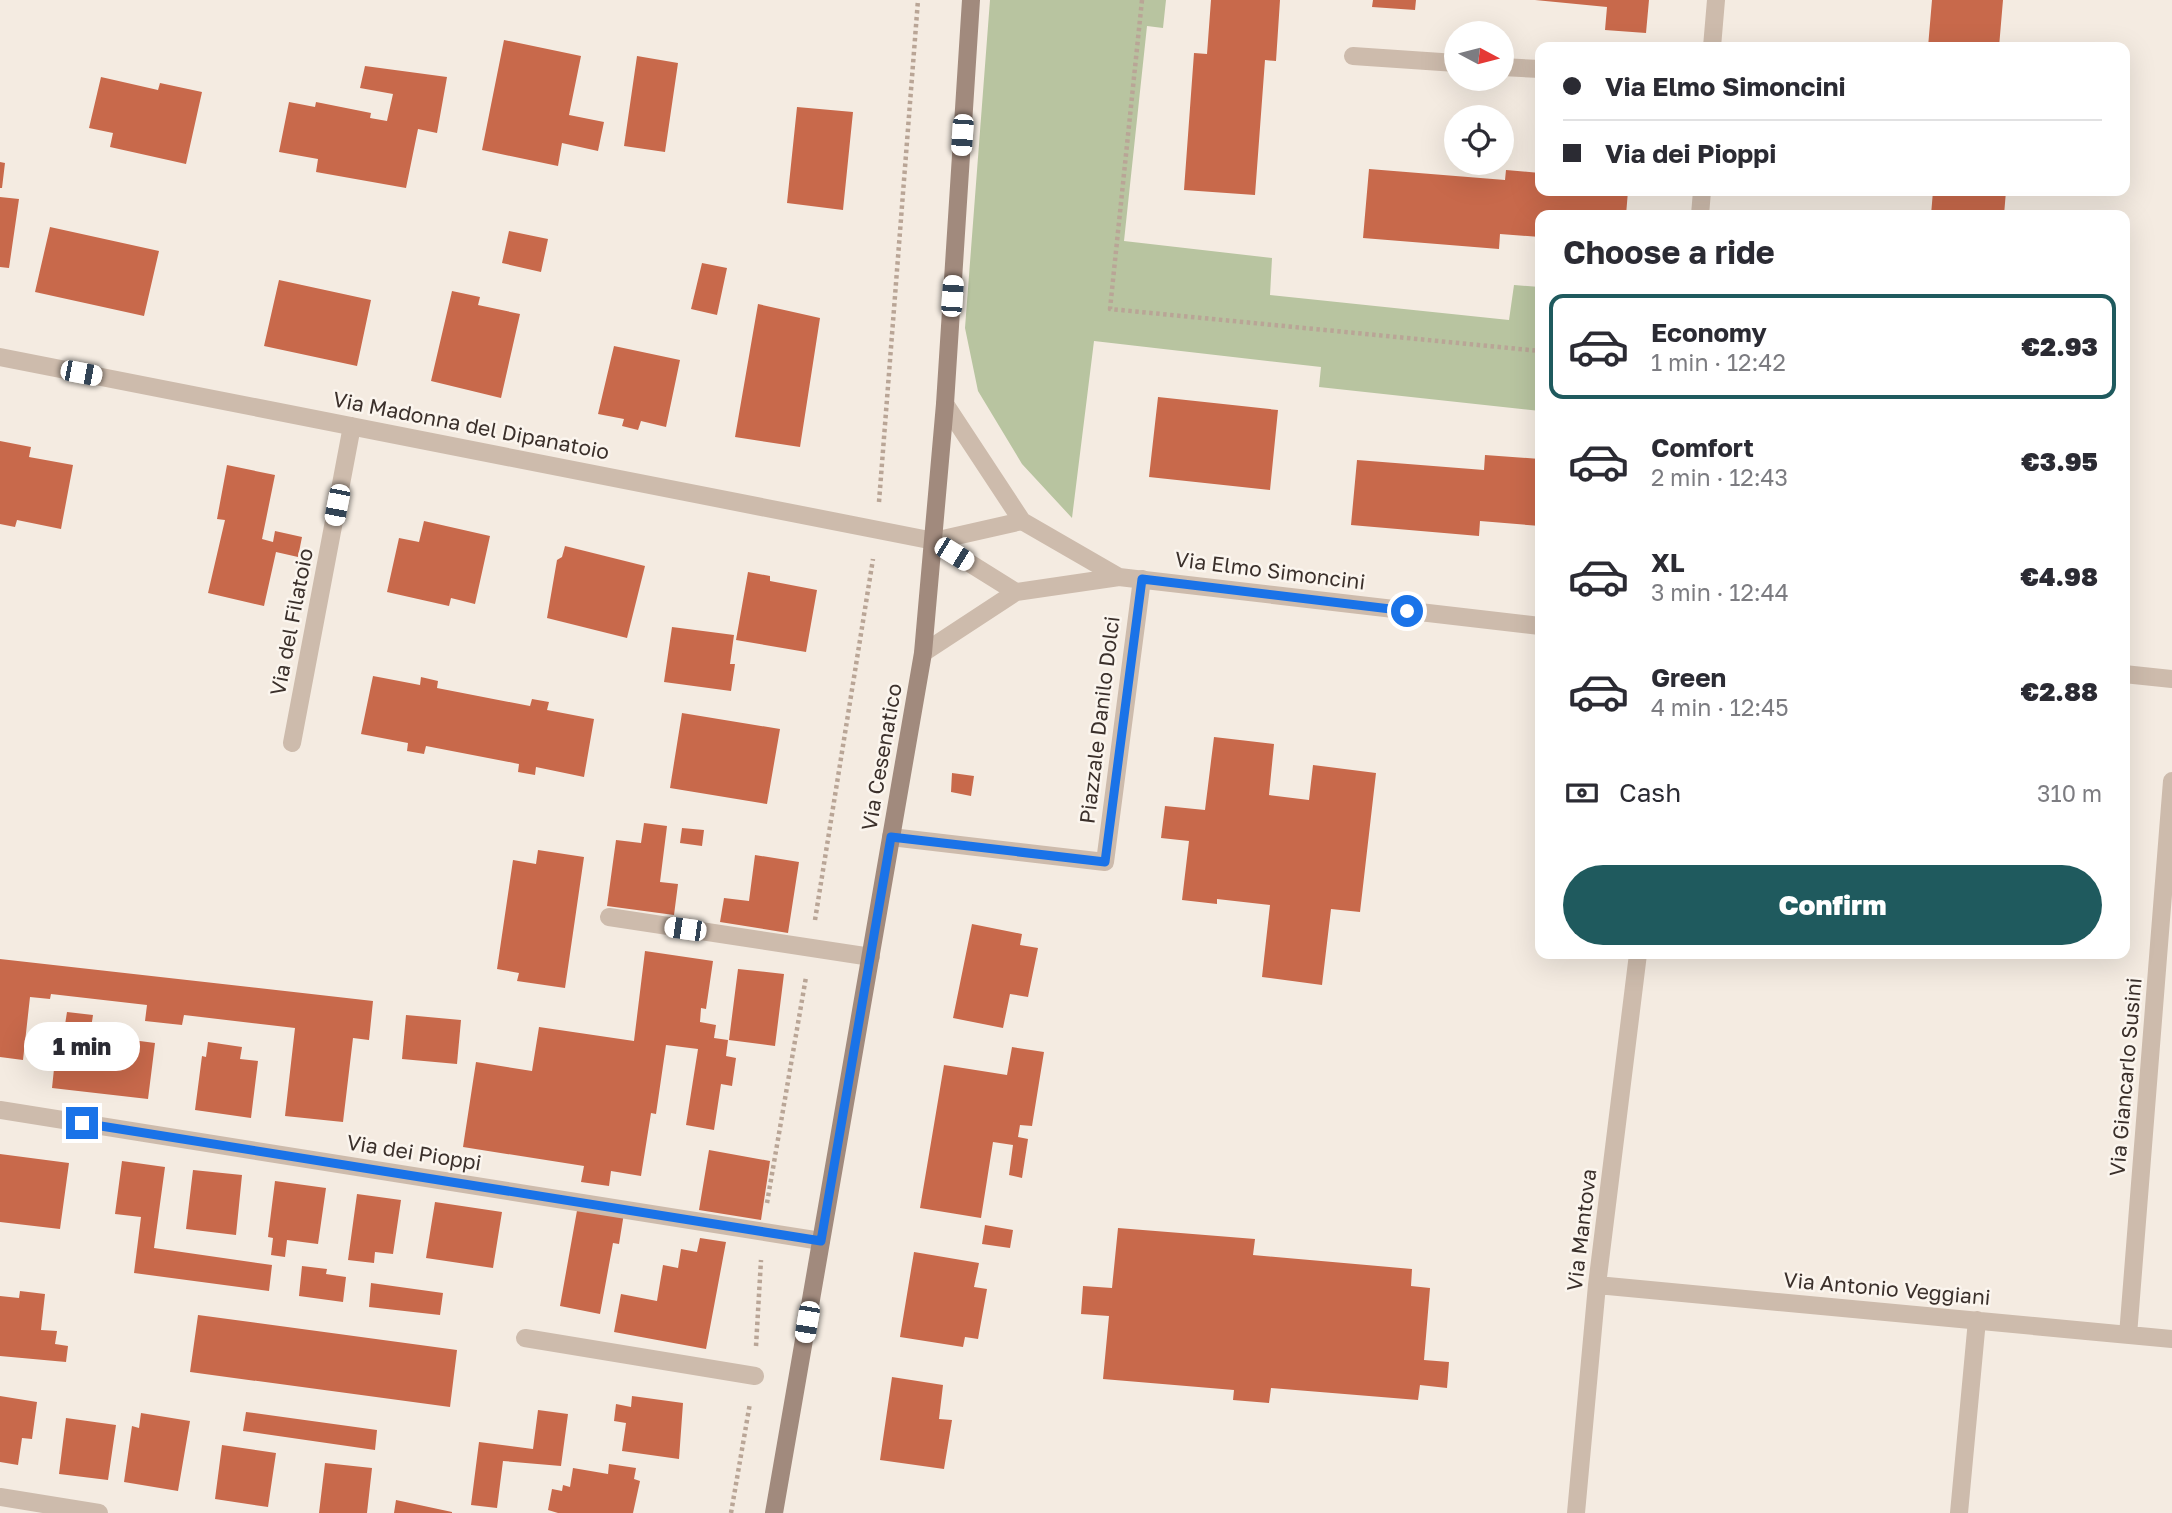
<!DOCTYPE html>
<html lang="en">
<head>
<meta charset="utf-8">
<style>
	:root { --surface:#fff; --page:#f2f2f3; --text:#2b2b33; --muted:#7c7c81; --line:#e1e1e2; --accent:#1f5a5e }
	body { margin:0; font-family:"Golos Text",sans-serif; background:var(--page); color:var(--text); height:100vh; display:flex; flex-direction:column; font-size:26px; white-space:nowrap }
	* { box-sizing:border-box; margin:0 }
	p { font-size:23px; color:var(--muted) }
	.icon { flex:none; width:38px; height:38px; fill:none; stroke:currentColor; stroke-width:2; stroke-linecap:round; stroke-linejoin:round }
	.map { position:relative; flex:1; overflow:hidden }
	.side { position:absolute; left:1535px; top:210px; width:595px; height:749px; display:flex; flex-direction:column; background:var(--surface); border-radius:14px; box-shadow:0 7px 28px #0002 }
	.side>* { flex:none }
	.guide { position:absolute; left:1535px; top:42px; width:595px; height:154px; border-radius:14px; box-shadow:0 7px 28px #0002; display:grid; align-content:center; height:154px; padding:0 28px; background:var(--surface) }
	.needle { width:46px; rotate:97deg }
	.buttons { position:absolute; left:1444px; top:21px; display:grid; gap:14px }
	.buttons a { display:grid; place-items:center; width:70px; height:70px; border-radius:50%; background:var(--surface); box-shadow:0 7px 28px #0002; font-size:35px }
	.end { position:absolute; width:32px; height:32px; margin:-16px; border:9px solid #1a73e8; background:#fff; box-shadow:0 0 0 4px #fff }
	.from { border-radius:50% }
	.bubble { position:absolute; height:49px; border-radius:24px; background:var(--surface); box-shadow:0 7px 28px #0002; font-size:23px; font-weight:800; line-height:49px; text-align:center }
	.car { position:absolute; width:21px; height:42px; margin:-21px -10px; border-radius:9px; box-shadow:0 0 5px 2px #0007; background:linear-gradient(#fff 24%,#345 0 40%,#fff 0 76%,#345 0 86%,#fff 0) }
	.guide b { display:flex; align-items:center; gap:24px; height:66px; font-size:26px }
	.guide b+b { border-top:2px solid var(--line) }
	.guide i { width:18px; height:18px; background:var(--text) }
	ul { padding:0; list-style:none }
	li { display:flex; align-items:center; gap:21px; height:105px; margin:0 14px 10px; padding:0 14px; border:4px solid transparent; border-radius:14px }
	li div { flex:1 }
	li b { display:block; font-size:26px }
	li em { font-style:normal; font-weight:800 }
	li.current { border-color:var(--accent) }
	li>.icon { width:63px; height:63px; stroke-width:1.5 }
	h2 { padding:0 28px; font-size:32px; line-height:84px }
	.pay { display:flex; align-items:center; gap:18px; height:77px; padding:0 28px; font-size:26px }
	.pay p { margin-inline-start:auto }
	.primary-button { display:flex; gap:14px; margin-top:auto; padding:14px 28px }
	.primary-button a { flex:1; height:80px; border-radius:42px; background:var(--accent); color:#fff; font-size:28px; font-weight:800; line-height:80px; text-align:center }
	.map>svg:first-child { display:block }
	.green { fill:#b8c4a0 }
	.building { fill:#c8694b }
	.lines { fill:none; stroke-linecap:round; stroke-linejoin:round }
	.path { stroke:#b9a596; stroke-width:4.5; stroke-dasharray:3.5 3.5; stroke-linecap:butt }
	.lane { stroke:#cdbbac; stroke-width:18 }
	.street { stroke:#cdbbac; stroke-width:18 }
	.secondary { stroke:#a18a7d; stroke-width:18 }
	.route { stroke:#1a73e8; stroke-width:9 }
	.labels { text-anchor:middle; stroke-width:5; stroke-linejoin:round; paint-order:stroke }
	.street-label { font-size:21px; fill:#3b302b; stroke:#fbf5ee }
</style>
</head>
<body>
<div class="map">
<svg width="2172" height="1513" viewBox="0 0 2172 1513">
	<rect width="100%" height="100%" fill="#f4ebe1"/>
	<!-- green -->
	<path class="green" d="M 990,0 L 1166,0 L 1163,28 L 1147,26 L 1124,241 L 1272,258 L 1270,295 L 1509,320 L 1514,285 L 1540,287 L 1540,411 L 1319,387 L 1321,367 L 1094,341 L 1072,518 L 1022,464 L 978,391 L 965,328 Z"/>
	<!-- building -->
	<path class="building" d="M 1211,0 L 1280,0 L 1276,61 L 1265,60 L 1255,195 L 1184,190 L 1194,53 L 1207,54 Z
		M 1373,0 L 1416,0 L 1415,10 L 1372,7 Z
		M 1535,0 L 1649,0 L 1646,33 L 1605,30 L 1607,7 Z
		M 1932,0 L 2003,0 L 1999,47 L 1928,47 Z
		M 504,40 L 581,56 L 569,115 L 604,122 L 598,151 L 562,143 L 558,166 L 482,150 Z
		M 637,56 L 678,63 L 665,152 L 624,146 Z
		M 365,66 L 447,77 L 437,133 L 418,129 L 406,188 L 316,172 L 318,159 L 279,152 L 289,102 L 315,107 L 316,102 L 371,113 L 370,118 L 387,121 L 393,94 L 360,88 Z
		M 101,77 L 158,90 L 160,83 L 202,92 L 186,164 L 110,147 L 113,133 L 89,128 Z
		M 797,107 L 853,112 L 843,210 L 787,203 Z
		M 0,162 L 5,163 L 2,188 L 0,188 Z
		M 1369,169 L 1505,180 L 1506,170 L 1540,173 L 1540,191 L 1628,191 L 1626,215 L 1540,215 L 1540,237 L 1500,234 L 1499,249 L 1363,238 Z
		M 1933,191 L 2006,191 L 2004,215 L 1931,215 Z
		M 0,197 L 19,199 L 9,268 L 0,267 Z
		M 50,227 L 159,251 L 144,316 L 35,292 Z
		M 509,231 L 548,239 L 541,272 L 502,263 Z
		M 702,263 L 727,268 L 717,315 L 691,309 Z
		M 279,280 L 371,300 L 357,366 L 264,346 Z
		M 452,291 L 480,297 L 478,305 L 520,314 L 501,398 L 431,381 Z
		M 758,304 L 820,318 L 800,447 L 735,437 Z
		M 614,346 L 680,360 L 666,427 L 641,421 L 638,430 L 622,426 L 624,419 L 598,414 Z
		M 1158,397 L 1278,410 L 1270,490 L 1149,477 Z
		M 0,441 L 31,447 L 29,457 L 73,465 L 61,529 L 17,520 L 15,527 L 0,524 Z
		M 1485,455 L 1540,459 L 1540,526 L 1480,521 L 1479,536 L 1351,525 L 1357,460 L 1484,470 Z
		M 227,465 L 275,475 L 262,539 L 273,542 L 275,531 L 302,537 L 298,557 L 276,552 L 264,606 L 208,593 L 225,520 L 217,519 Z
		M 424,521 L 490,536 L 475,604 L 451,598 L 449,606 L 387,592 L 399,538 L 419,542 Z
		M 565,546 L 645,566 L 627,638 L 547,618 L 557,560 L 562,557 Z
		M 748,572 L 770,576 L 770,581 L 817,590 L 806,652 L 736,640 Z
		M 672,627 L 734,635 L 730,664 L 735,664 L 731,691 L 664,682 Z
		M 373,676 L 420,685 L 421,677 L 438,681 L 437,688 L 530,706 L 532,699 L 549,702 L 547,710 L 594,719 L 584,777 L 536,767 L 535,775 L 518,772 L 519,764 L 426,746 L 424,754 L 407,751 L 408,743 L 361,734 Z
		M 682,713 L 780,729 L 767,804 L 670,788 Z
		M 1214,737 L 1274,744 L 1269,795 L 1309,800 L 1313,765 L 1376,773 L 1360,912 L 1331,909 L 1322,985 L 1262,977 L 1270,905 L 1217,899 L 1217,904 L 1182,900 L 1189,841 L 1161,838 L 1165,806 L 1205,810 Z
		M 952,773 L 974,776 L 971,796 L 951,792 Z
		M 644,823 L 667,826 L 660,882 L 678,884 L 674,915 L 607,906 L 616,840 L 641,843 Z
		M 682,828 L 704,830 L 702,846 L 680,843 Z
		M 538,850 L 584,857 L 565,988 L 517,981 L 519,973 L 497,969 L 513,860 L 536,864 Z
		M 755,855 L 799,862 L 788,933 L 720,922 L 724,898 L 749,901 Z
		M 972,924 L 1022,934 L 1020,945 L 1038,948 L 1028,997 L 1010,994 L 1003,1028 L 953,1018 Z
		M 645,951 L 713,961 L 706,1009 L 701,1008 L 700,1022 L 716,1025 L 714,1038 L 728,1040 L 726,1056 L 736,1058 L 732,1086 L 721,1084 L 714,1130 L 686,1125 L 698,1049 L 666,1045 L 656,1114 L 651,1113 L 641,1176 L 611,1171 L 609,1186 L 581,1182 L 584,1166 L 463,1147 L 476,1062 L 532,1071 L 539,1027 L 634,1041 Z
		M 0,959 L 373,1001 L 369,1040 L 353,1038 L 343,1122 L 285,1116 L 295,1028 L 184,1015 L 182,1025 L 145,1021 L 147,1005 L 51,994 L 50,999 L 30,997 L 23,1060 L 0,1057 Z
		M 738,969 L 784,974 L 775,1046 L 729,1040 Z
		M 67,1012 L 93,1015 L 90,1035 L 104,1037 L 105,1025 L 118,1026 L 117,1038 L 155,1043 L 148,1099 L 52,1088 L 58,1031 L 64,1031 Z
		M 406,1015 L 461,1020 L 457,1064 L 402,1059 Z
		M 208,1042 L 242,1047 L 240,1059 L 258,1061 L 251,1118 L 195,1110 L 202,1056 L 206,1057 Z
		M 1012,1047 L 1044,1052 L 1032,1126 L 1020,1125 L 1018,1137 L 1028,1139 L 1022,1178 L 1009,1175 L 1013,1145 L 993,1142 L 981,1218 L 920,1208 L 944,1065 L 1007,1075 Z
		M 709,1150 L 770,1161 L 761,1220 L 699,1210 Z
		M 0,1154 L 69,1163 L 60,1229 L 0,1222 Z
		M 122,1161 L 165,1167 L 154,1248 L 272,1265 L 269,1291 L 134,1273 L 141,1217 L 115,1214 Z
		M 193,1170 L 242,1175 L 236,1235 L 186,1229 Z
		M 275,1181 L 326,1188 L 318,1244 L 287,1240 L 285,1257 L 271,1255 L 273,1238 L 268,1237 Z
		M 357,1194 L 401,1200 L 393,1254 L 375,1252 L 374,1263 L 348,1260 Z
		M 435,1202 L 502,1212 L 493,1268 L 426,1258 Z
		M 578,1205 L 624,1213 L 619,1244 L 613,1243 L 600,1314 L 560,1306 Z
		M 985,1225 L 1013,1230 L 1010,1248 L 982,1244 Z
		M 1118,1228 L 1255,1239 L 1253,1255 L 1412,1269 L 1411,1286 L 1430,1288 L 1424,1360 L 1449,1362 L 1447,1388 L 1420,1385 L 1418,1400 L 1271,1388 L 1269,1403 L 1233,1400 L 1234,1390 L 1103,1379 L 1109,1316 L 1081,1314 L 1083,1286 L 1112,1288 Z
		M 700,1238 L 726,1242 L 706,1349 L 614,1332 L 621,1294 L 657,1301 L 663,1265 L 678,1268 L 681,1249 L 697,1252 Z
		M 914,1252 L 979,1263 L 974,1287 L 987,1289 L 978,1339 L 965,1337 L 963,1347 L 900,1337 Z
		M 302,1266 L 327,1269 L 326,1274 L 346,1277 L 343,1302 L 299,1296 Z
		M 371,1283 L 443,1293 L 440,1315 L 369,1307 Z
		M 20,1291 L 45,1294 L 41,1330 L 57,1331 L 55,1344 L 68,1346 L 66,1362 L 0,1356 L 0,1296 L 19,1298 Z
		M 198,1315 L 457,1350 L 450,1407 L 190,1372 Z
		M 892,1377 L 943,1385 L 939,1419 L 952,1420 L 944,1469 L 880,1460 Z
		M 0,1396 L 37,1402 L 32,1439 L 22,1438 L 18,1465 L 0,1462 Z
		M 632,1396 L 683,1403 L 679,1459 L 622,1451 L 626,1423 L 614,1421 L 616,1404 L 631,1407 Z
		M 538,1410 L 568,1414 L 561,1466 L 503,1461 L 497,1508 L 471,1505 L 479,1442 L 533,1449 Z
		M 246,1412 L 377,1430 L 375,1450 L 243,1431 Z
		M 141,1413 L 190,1421 L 178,1491 L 124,1482 L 132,1426 L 139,1428 Z
		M 66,1418 L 116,1425 L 108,1480 L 59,1474 Z
		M 222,1445 L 276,1453 L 268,1507 L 215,1499 Z
		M 325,1463 L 372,1468 L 367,1513 L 319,1513 Z
		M 609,1464 L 636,1468 L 634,1479 L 640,1481 L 633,1513 L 558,1513 L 548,1510 L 552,1489 L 562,1491 L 563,1485 L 570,1487 L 573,1468 L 608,1474 Z
		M 396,1500 L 452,1512 L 452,1513 L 394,1513 Z"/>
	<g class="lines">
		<!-- path -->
		<path class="path" d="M 1142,0 L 1110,309 L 1540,351
			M 879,502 L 918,0
			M 815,920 L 873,559
			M 767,1203 L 806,977
			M 756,1346 L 761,1260
			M 731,1513 L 750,1403"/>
		<!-- lane -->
		<path class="lane" d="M 891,837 L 1105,862 L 1142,579
			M 609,917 L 871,957
			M 525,1338 L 755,1376"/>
		<!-- street -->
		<path class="street" d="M 1712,47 L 1716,0
			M 1353,56 L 1456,63
			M 1502,67 L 1540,69
			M 1700,215 L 1702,191
			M 0,357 L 934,541 L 1016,592
			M 945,404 L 1022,521 L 1119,577
			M 934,541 L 1022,521
			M 923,653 L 1016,592 L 1119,577 L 1540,626
			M 2124,674 L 2172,679
			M 292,743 L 352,426
			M 0,1110 L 821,1241
			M 1597,1285 L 2172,1339
			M 2128,1335 L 2172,781
			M 0,1497 L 99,1513
			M 1576,1513 L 1597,1285 L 1638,954
			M 1959,1513 L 1977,1320"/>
		<!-- secondary -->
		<path class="secondary" d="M 774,1513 L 923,653 L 945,404 L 971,0"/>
	</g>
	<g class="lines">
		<!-- route -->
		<path class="route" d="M 82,1123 L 821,1241 L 891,837 L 1105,862 L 1142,579 L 1407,611"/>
	</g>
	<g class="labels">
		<!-- street labels -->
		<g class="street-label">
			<text transform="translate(471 426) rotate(11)" y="7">Via Madonna del Dipanatoio</text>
			<text transform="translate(1270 571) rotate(7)" y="7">Via Elmo Simoncini</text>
			<text transform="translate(292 622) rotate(-79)" y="7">Via del Filatoio</text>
			<text transform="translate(1100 720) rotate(-83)" y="7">Piazzale Danilo Dolci</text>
			<text transform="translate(882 757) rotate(-80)" y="7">Via Cesenatico</text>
			<text transform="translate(2126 1077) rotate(-85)" y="7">Via Giancarlo Susini</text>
			<text transform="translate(414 1153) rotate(9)" y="7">Via dei Pioppi</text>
			<text transform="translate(1582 1230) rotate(-83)" y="7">Via Mantova</text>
			<text transform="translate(1887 1289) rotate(5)" y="7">Via Antonio Veggiani</text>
		</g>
	</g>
</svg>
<div class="buttons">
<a><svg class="needle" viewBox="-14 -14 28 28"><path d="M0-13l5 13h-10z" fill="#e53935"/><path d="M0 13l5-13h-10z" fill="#7c7c81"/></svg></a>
<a><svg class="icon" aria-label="locate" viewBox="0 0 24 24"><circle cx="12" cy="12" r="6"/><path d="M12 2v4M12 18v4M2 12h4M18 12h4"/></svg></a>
</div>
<i class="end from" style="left:1407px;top:611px"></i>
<i class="end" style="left:82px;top:1123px"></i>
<div class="bubble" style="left:24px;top:1022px;width:116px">1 min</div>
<i class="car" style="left:962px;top:135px;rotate:184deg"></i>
<i class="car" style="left:952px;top:296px;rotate:4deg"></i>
<i class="car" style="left:81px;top:373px;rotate:101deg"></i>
<i class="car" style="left:337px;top:505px;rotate:191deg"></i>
<i class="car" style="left:954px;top:554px;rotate:122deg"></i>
<i class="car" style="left:685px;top:929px;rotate:278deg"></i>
<i class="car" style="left:807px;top:1322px;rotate:190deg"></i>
<div class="guide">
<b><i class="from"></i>Via Elmo Simoncini</b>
<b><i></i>Via dei Pioppi</b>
</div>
<section class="side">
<h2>Choose a ride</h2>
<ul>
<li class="current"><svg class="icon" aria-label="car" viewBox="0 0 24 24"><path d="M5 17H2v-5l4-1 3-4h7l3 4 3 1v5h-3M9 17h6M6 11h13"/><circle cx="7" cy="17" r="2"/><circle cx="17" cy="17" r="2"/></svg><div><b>Economy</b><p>1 min · 12:42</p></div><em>€2.93</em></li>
<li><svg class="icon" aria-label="car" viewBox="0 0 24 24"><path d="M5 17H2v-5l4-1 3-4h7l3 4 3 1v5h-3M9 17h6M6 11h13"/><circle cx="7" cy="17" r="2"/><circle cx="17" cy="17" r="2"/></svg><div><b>Comfort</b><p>2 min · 12:43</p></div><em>€3.95</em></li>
<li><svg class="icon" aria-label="car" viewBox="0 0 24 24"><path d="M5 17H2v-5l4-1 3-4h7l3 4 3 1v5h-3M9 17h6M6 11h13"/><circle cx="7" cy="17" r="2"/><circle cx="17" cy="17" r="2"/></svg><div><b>XL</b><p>3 min · 12:44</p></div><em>€4.98</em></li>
<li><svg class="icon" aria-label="car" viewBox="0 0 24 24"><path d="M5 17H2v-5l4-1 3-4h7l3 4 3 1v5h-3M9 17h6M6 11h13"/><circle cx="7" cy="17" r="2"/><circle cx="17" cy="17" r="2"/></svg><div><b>Green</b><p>4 min · 12:45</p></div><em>€2.88</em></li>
</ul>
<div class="pay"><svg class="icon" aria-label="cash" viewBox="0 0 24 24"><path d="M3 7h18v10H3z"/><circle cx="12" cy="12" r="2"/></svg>Cash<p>310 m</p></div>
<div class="primary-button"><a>Confirm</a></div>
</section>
</div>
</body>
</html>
